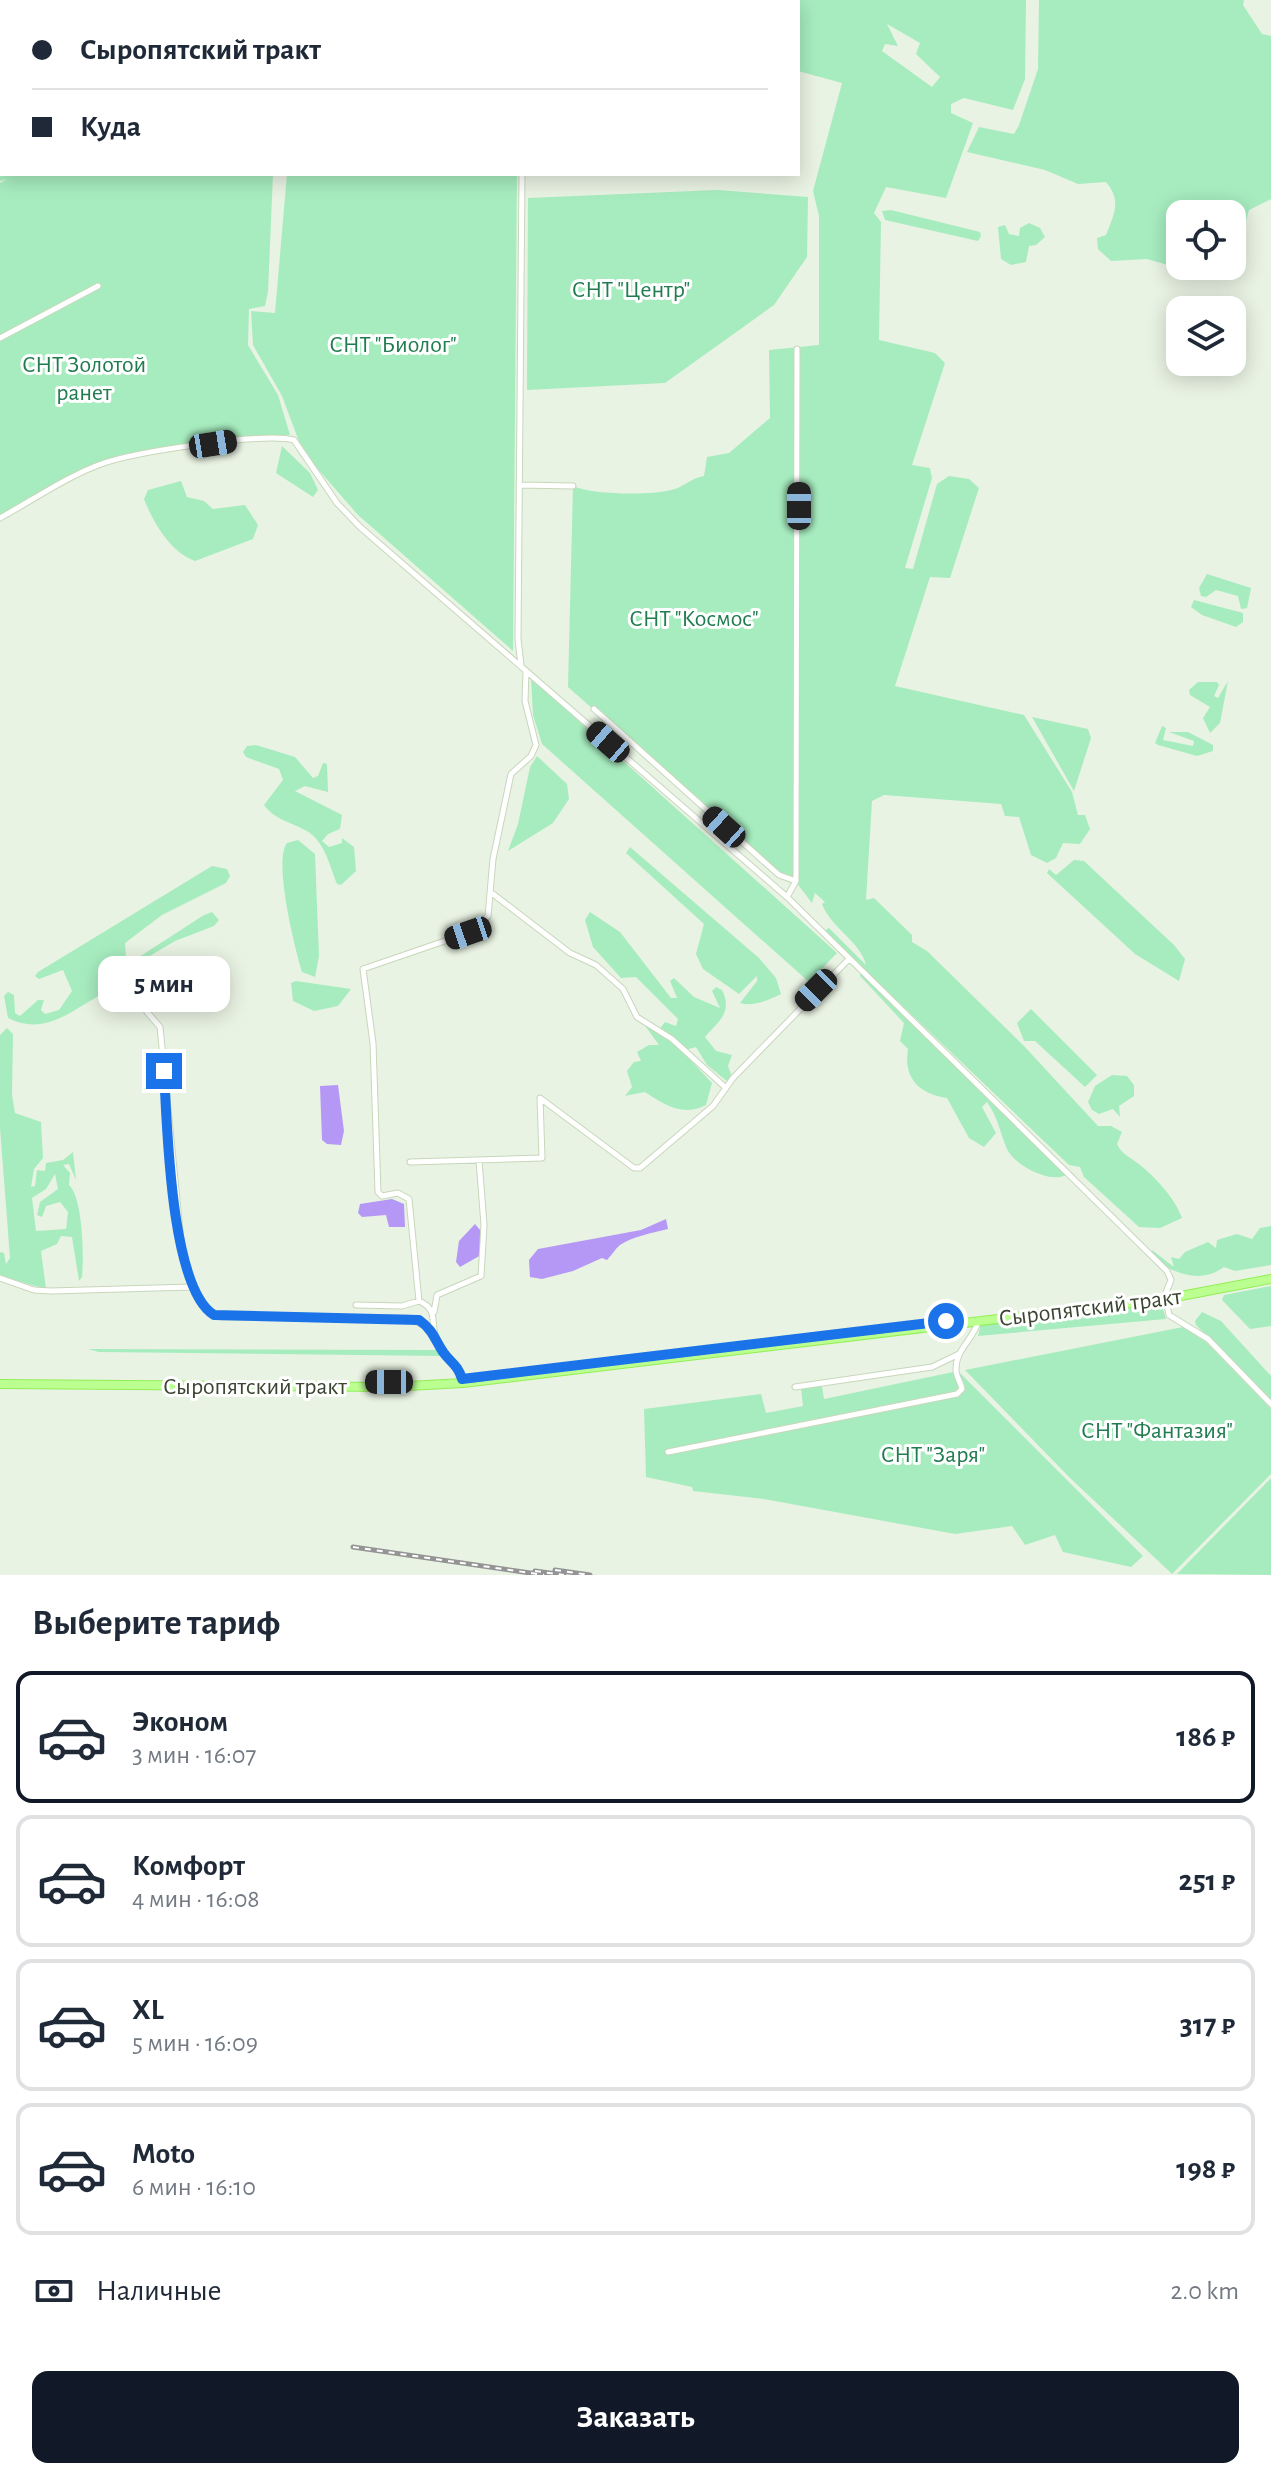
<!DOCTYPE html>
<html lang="ru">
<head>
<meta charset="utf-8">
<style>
	:root { --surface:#fff; --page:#f2f2f3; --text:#1f2937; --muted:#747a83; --line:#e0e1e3; --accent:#111827 }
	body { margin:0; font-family:"Alegreya Sans",sans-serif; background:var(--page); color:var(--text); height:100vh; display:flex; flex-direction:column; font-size:30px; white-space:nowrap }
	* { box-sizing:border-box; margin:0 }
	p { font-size:26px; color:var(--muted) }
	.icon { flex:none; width:44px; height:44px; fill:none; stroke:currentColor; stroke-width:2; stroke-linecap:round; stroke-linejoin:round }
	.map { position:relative; height:1575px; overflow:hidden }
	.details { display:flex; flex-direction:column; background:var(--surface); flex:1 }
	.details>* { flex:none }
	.guide { position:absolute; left:0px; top:0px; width:800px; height:176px; box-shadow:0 4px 20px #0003; display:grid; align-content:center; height:176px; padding:0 32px; background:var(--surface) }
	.fabs { position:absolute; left:1166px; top:200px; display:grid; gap:16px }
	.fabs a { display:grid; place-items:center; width:80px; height:80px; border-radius:16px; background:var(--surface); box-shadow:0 4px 20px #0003; font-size:40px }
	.end { position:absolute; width:36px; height:36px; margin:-18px; border:10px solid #1a73e8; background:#fff; box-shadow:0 0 0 4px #fff }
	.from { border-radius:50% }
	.bubble { position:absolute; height:56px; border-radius:16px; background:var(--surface); box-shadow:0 4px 20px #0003; font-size:26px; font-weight:600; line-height:56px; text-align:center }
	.car { position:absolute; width:24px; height:48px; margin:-24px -12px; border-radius:10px; box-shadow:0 0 6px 2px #0007; background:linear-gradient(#222 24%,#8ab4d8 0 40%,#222 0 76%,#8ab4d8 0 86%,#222 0) }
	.guide b { display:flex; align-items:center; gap:28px; height:76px; font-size:30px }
	.guide b+b { border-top:2px solid var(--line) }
	.guide i { width:20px; height:20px; background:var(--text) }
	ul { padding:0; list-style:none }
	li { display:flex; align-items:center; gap:24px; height:132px; margin:0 16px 12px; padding:0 16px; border:4px solid var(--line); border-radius:16px }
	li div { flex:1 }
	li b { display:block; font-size:30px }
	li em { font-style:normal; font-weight:600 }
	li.selected { border-color:var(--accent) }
	li>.icon { width:72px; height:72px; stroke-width:1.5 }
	h2 { padding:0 32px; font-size:36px; line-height:96px }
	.pay { display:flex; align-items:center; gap:20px; height:88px; padding:0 32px; font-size:30px }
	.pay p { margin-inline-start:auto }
	.button { display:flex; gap:16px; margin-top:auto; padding:16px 32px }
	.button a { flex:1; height:92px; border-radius:16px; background:var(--accent); color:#fff; font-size:32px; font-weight:600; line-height:92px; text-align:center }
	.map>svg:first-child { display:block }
	.green { fill:#a7ecbf; fill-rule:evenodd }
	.water { fill:#b598f6 }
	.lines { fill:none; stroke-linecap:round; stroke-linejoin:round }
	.minor-casing { stroke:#c8d7bb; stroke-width:7 }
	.major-casing { stroke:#93ee56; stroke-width:10 }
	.minor { stroke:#fff; stroke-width:5 }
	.major { stroke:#bbff90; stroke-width:8 }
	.rail-casing { stroke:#949494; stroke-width:5 }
	.rail { stroke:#fff; stroke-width:2; stroke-dasharray:6; stroke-linecap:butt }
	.route { stroke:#1a73e8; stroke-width:10 }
	.labels { text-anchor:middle; stroke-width:6; stroke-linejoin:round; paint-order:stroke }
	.park-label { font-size:24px; fill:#217c50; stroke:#fff }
	.street-label { font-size:24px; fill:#3c4532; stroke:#fff }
</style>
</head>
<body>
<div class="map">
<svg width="1271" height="1575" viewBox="0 0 1271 1575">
	<rect width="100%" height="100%" fill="#e9f3e3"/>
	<!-- green -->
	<path class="green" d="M 0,0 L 239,0 L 2,2 L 2,174 L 273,174 L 268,292 L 265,306 L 249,309 L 248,345 L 278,395 L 290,435 L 258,435 L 105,460 L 0,515 L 0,183 L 7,179 L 0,181 Z
		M 796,0 L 1026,0 L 1025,79 L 1013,110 L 964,98 L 951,104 L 951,113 L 973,123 L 946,198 L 886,187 L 874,213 L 881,222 L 879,340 L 935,353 L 945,363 L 912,465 L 930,468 L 932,478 L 905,568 L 913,569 L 937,484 L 949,476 L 969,479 L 979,488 L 950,578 L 930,577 L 895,686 L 1024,715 L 1072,792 L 1078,815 L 1085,815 L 1090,829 L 1080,844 L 1063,843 L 1056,858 L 1047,863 L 1031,855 L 1019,817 L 1005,816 L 1001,804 L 884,795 L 872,801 L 866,900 L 874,898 L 912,935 L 912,942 L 927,951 L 1024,1046 L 1098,1126 L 1111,1126 L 1122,1132 L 1117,1144 C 1123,1155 1127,1155 1136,1162 C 1154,1175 1175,1198 1182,1218 L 1160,1228 L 1139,1227 L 1084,1177 L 1080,1167 L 1069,1165 L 824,931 L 829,928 L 866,965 C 860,941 831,928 822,904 L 825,902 L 815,893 L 812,903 L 796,882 L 785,879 L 568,687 L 573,486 C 593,495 653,496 675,489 C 686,485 692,478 704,476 L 707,457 L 729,453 L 770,418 L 769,350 L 819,345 L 819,216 L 813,191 L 842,83 L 798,71 ZM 887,24 L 920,43 L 916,54 L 940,77 L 932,87 L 882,51 L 885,44 L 898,46 Z
		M 1039,0 L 1244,0 L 1243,5 L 1262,34 L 1271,36 L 1271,199 L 1249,210 L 1236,256 L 1232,257 L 1232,214 L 1180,214 L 1180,266 L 1217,266 L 1209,277 L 1147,259 L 1111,261 L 1098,249 L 1097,238 L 1106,235 C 1114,214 1122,201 1106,182 L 1078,184 L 1045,170 L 967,152 L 979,127 L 1014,134 L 1019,125 L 1038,69 Z
		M 287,174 L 517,174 L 513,651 L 358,515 L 303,452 L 282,396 L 253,345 L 251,311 L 275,313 Z
		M 717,190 L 808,197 L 807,257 L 774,305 L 665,383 L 527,390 L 528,198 Z
		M 891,210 L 980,232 L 981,236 L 978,241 L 885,220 L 882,211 Z
		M 1029,223 L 1040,228 L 1045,237 L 1036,245 L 1029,246 L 1026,262 L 1011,265 L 1001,259 L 998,227 L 1005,225 L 1009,234 L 1019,236 L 1020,228 Z
		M 282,446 L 310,473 L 318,490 L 313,497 L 276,473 Z
		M 181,481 L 187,497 L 204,501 L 213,509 L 245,505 L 258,525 L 253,539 L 195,561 C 170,552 153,522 144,499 L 148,490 Z
		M 1207,574 L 1251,588 L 1247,608 L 1241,609 L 1238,596 L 1216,590 L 1206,597 L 1201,596 L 1199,588 Z
		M 1194,600 L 1243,613 L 1243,622 L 1236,627 L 1202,615 L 1191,607 Z
		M 531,678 L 837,953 L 809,982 L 542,744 L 533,715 Z
		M 1228,681 L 1220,723 L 1210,733 L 1203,718 L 1210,707 L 1190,695 L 1189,690 L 1198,682 L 1217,682 L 1219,685 L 1214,696 L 1218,698 Z
		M 1032,717 L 1088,729 L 1091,738 L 1074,791 Z
		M 1162,726 L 1166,728 L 1163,740 L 1193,746 L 1194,741 L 1169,732 L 1188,732 L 1213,745 L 1213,751 L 1197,756 L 1158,745 L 1155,743 Z
		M 256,745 L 295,757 L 313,778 L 318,776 L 323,763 L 327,764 L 328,792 L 305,786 L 295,791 L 342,815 L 340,829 L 328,834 L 322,841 L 329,847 L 342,843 L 342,838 L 354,847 L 356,871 L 341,885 L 337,884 C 330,867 325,842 307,831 C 291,822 275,820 264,805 L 283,780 L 279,769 L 246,757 L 243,752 L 247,746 Z
		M 537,756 L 567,784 L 569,799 L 553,823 L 508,851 L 518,824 L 530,767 Z
		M 298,840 L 315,854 L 319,956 L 315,977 L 302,972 C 295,949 273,861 287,843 Z
		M 630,847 L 759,958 L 776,978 L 781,994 C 769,1000 753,1007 740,1003 L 757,981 L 757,976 L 739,994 L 703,969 L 696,954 L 704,924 L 626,853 Z
		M 1074,860 L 1084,861 L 1174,945 L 1185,959 L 1179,981 L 1135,954 L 1047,873 L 1049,869 L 1056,875 Z
		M 212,866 L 227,869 L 230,876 L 226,883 L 162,915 L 125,943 L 126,958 L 139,957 L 204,915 L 212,912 L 219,920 L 214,926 L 175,941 L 133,966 L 133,970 L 162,972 L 158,1008 L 138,1011 L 132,1007 L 126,989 L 121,987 C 84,995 54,1041 8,1018 L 4,996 L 8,992 L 14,995 L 15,1013 L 20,1016 L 38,1000 L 44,1000 L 41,1010 L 45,1014 L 59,1010 L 72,991 L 63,970 L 39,979 L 35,976 L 38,972 Z
		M 590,912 L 620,932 L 671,998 L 677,998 L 670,981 L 674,978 L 694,997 L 720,1008 L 712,991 L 716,987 L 722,990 C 733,1012 719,1021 705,1037 L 716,1051 L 732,1055 L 728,1066 L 732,1077 L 728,1082 L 707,1065 L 696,1047 L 682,1051 L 712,1083 L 706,1105 C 683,1117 665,1105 645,1092 L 625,1096 L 632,1087 L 627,1071 L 634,1062 L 641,1061 L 637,1052 L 649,1045 L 659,1045 L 643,1023 L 658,1031 L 665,1022 L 676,1026 L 678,1019 L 636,977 L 621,978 L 593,947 L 585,920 Z
		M 860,970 L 1066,1175 C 1050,1184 1014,1165 1007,1149 C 1000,1133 998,1117 987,1102 L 982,1107 L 996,1133 L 984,1147 L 969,1138 L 947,1098 C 919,1094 903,1078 908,1049 L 900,1041 L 904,1023 L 860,976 Z
		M 296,981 L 351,989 L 338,1006 L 314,1011 L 293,1001 L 291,983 Z
		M 1031,1009 L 1097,1075 L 1085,1087 L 1035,1041 L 1024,1041 L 1017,1023 Z
		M 7,1028 L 13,1034 L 12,1095 L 15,1113 L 41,1122 L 43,1158 L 34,1169 L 31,1187 L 35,1186 L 37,1170 L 45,1171 L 46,1163 L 63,1160 L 73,1152 L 76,1180 L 69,1164 L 63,1165 L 70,1173 L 69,1185 C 83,1198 84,1256 82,1277 L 79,1281 L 72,1237 L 61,1236 L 57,1244 L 41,1251 L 46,1289 L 0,1276 L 0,1252 L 4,1253 L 6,1264 L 10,1258 L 0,1128 L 0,1035 ZM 55,1174 L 58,1189 L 40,1202 L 37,1215 L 42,1217 L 46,1206 L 60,1202 L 68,1212 L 66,1229 L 36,1231 L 32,1198 L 46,1189 Z
		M 1112,1075 L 1127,1076 L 1134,1085 L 1134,1096 L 1119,1106 L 1120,1117 L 1113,1109 L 1099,1114 L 1092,1110 L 1088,1102 L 1095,1086 Z
		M 1271,1226 L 1271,1265 L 1235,1271 L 1224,1267 C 1201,1284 1175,1274 1154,1259 L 1152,1250 L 1174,1267 L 1171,1257 L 1179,1259 L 1185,1252 L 1208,1242 L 1216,1248 L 1217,1240 L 1237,1234 L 1252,1239 L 1260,1228 Z
		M 1271,1286 L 1271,1326 L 1250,1329 L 1222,1300 L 1224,1295 Z
		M 1155,1303 L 1162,1306 L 1166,1319 L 978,1336 L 981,1323 Z
		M 1202,1312 L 1221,1321 L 1271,1376 L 1271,1401 L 1196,1325 L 1195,1321 Z
		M 1183,1327 L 1206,1342 L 1271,1409 L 1271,1474 L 1172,1574 L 1069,1477 L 965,1370 Z
		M 437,1345 L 442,1356 L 99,1352 L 88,1349 L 428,1350 L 435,1350 Z
		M 958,1371 L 1143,1556 L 1131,1567 L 1063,1552 L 1055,1535 L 1025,1545 L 1012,1526 L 955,1534 L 764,1499 L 693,1491 L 692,1487 L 646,1477 L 644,1409 L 761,1394 L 766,1413 L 803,1406 L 801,1389 L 822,1386 L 824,1399 Z
		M 1271,1478 L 1271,1575 L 1177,1574 Z"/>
	<!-- water -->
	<path class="water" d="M 338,1085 L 344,1131 L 341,1145 L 327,1144 L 322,1140 L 320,1086 Z
		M 392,1199 L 404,1204 L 405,1227 L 389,1227 L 386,1215 L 362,1217 L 358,1213 L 360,1204 Z
		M 666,1219 L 668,1229 C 655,1232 631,1237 620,1245 C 615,1249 612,1255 607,1260 L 602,1258 L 573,1271 L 542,1279 L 530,1277 L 529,1260 L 538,1249 L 641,1230 Z
		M 475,1224 L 481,1231 L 481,1255 L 460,1267 L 456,1262 L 459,1241 Z"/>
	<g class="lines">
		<defs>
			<path id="minor" d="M 0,338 L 98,286
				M 520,485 L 573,486
				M 0,518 C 33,500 69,475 104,463 C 137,452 263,432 294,440 L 337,503 L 360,527 L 787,897 L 1167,1271 L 1171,1280 L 1165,1295 L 1169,1315 L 1208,1339 L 1271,1404
				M 521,665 L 518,639 L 522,174
				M 594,709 L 779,875 L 796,881
				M 493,894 L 570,953 L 596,965 L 623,989 L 637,1017 L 672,1039 L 726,1088
				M 787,897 L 796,881 L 797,349
				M 147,1012 L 160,1027 L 182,1251 C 188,1275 193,1311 222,1317 L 408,1318 L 434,1330
				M 410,1162 L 542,1158 L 540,1098 L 634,1168 L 640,1168 L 713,1106 L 733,1078 L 849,959
				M 0,1278 L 34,1290 L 51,1291 L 191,1287
				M 419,1301 L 409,1199 L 398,1193 L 382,1196 L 378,1192 L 373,1043 L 363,969 L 468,933 L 488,916 L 493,859 L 511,774 L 531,756 L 536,745 L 525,701 L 526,671
				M 356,1305 L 402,1306 L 419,1301 C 440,1310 429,1324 437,1340 C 445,1355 457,1362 462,1379
				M 434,1312 L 437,1295 L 481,1276 L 484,1225 L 479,1160
				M 795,1387 L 932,1367 L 959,1354
				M 668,1452 L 957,1394 L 962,1389 C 961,1382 956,1377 956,1370 C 955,1350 973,1340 978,1322"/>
			<path id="major" d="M 0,1384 L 390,1387 L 463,1383 L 1165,1299 L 1271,1279"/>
		</defs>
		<!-- minor casing -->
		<use href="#minor" class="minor-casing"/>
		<!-- major casing -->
		<use href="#major" class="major-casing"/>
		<!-- minor -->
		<use href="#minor" class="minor"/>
		<!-- major -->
		<use href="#major" class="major"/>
		<defs>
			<path id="rail" d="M 353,1547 L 544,1575
				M 555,1570 L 590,1575
				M 535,1571 L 564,1575"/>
		</defs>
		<!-- rail casing -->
		<use href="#rail" class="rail-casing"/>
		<!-- rail -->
		<use href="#rail" class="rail"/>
	</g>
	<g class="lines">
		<!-- route -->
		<path class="route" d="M 164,1071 C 167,1122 170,1288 214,1315 L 419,1320 C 433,1330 434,1338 443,1352 C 450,1362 458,1365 462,1379 L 946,1321"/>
	</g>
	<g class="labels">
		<!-- park labels -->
		<g class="park-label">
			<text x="631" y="297">СНТ "Центр"</text>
			<text x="393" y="352">СНТ "Биолог"</text>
			<text x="84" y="372">СНТ Золотой<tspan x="84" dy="28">ранет</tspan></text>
			<text x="694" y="626">СНТ "Космос"</text>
			<text x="1157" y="1438">СНТ "Фантазия"</text>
			<text x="933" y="1462">СНТ "Заря"</text>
		</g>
		<!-- street labels -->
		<g class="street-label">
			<text transform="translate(1090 1307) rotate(-7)" y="8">Сыропятский тракт</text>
			<text x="255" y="1394">Сыропятский тракт</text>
		</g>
	</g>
</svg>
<div class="fabs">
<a><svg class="icon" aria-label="locate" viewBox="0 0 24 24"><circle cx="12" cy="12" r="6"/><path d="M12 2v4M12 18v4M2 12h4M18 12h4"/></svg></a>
<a><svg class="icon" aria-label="layers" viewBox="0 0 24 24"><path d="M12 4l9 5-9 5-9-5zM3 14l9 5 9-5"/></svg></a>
</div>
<i class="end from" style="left:946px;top:1321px"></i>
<i class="end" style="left:164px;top:1071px"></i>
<div class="bubble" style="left:98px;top:956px;width:132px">5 мин</div>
<i class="car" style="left:213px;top:444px;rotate:81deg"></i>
<i class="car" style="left:799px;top:506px;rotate:0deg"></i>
<i class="car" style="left:608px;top:742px;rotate:311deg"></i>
<i class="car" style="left:724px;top:827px;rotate:312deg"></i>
<i class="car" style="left:468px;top:933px;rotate:251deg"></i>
<i class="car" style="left:816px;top:990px;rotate:225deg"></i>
<i class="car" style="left:389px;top:1382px;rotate:270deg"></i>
<div class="guide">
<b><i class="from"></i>Сыропятский тракт</b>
<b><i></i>Куда</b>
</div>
</div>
<section class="details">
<h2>Выберите тариф</h2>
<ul>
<li class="selected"><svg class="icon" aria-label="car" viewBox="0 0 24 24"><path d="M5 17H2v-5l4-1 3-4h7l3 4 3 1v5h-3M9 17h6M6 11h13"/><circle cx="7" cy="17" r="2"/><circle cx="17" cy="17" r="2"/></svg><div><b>Эконом</b><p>3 мин · 16:07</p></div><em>186 ₽</em></li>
<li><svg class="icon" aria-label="car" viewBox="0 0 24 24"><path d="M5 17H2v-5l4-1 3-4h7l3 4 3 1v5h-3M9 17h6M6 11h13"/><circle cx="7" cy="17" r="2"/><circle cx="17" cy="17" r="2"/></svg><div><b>Комфорт</b><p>4 мин · 16:08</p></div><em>251 ₽</em></li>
<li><svg class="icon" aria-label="car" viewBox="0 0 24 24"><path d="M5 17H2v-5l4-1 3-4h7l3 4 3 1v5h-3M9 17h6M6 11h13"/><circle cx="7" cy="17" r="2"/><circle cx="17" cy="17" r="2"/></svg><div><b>XL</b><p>5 мин · 16:09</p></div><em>317 ₽</em></li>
<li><svg class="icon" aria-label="car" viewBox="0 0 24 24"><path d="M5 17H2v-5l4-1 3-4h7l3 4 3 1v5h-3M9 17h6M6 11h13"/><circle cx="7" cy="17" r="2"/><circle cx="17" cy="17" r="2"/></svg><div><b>Moto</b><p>6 мин · 16:10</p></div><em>198 ₽</em></li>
</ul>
<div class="pay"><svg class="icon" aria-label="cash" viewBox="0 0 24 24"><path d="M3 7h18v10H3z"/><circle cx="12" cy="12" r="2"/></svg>Наличные<p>2.0 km</p></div>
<div class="button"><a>Заказать</a></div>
</section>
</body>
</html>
